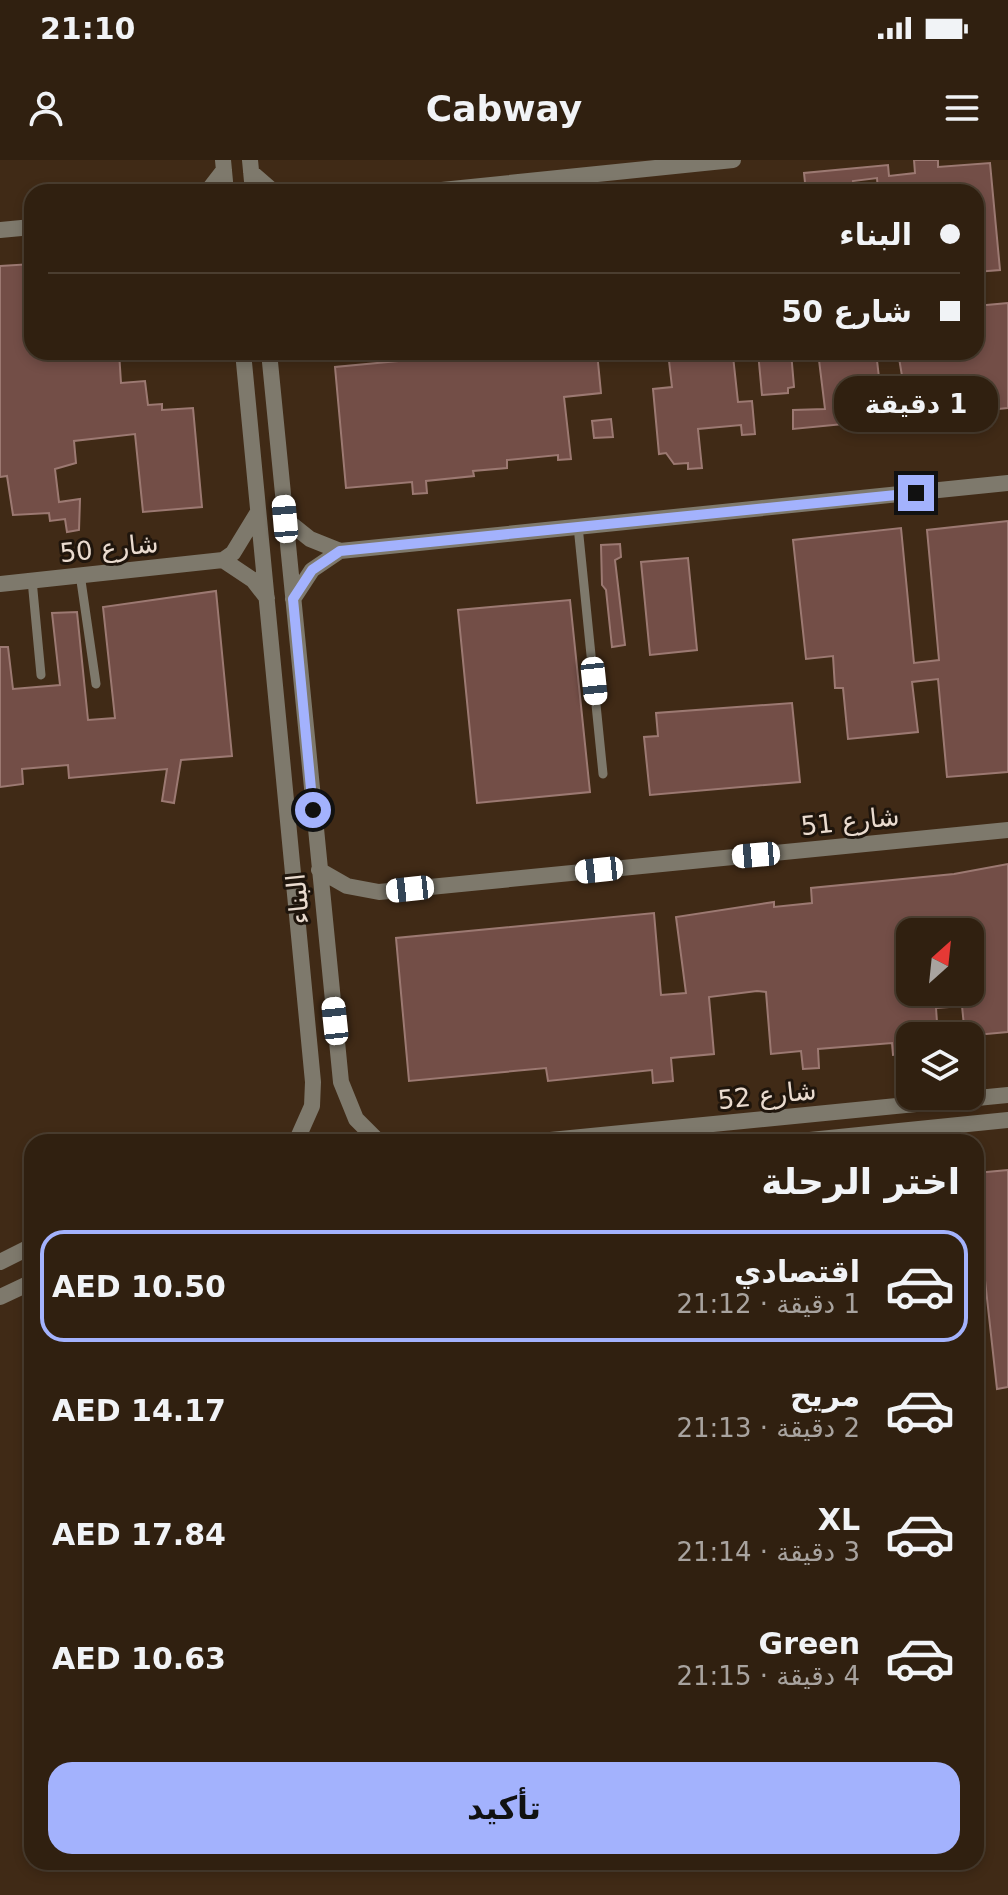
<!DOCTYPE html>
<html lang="ar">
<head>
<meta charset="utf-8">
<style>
	:root { --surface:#302010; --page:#382819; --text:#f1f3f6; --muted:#a8a39f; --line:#4b3e30; --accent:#a3b2fd }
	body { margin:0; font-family:"DejaVu Sans","Noto Sans Arabic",sans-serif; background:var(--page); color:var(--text); direction:rtl; height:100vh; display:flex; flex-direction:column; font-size:30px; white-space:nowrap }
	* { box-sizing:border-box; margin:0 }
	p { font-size:26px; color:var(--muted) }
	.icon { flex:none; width:44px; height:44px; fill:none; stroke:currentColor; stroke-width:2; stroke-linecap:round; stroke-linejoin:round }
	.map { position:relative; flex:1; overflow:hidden; direction:ltr }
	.drawer { position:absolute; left:24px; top:974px; width:960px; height:736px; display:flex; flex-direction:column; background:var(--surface); border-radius:24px; box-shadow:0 4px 12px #0003,0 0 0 2px var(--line); direction:rtl }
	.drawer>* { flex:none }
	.banner { position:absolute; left:24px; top:24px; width:960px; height:176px; border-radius:24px; box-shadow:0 4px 12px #0003,0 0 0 2px var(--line); direction:rtl; display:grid; align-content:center; height:176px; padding:0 24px; background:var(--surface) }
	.needle { width:52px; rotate:27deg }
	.buttons { position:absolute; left:896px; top:758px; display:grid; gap:16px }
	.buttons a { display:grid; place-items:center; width:88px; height:88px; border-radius:16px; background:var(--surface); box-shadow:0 4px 12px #0003,0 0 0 2px var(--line); font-size:40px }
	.end { position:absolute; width:36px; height:36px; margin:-18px; border:10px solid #a3b2fd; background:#111; box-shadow:0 0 0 4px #111 }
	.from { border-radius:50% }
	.bubble { position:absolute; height:56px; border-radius:24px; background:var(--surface); box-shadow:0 4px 12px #0003,0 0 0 2px var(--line); font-size:26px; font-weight:700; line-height:56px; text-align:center; direction:rtl }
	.car { position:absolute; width:24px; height:48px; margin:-24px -12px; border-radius:10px; box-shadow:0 0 6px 2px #0007; background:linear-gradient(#fff 24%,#345 0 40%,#fff 0 76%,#345 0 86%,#fff 0) }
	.banner b { display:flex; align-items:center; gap:28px; height:76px; font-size:30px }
	.banner b+b { border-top:2px solid var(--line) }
	.banner i { width:20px; height:20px; background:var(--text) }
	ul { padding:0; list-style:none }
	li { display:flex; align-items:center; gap:24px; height:112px; margin:0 16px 12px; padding:0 8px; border:4px solid transparent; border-radius:24px }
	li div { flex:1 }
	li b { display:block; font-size:30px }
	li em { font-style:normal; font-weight:700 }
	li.current { border-color:var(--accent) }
	li>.icon { width:72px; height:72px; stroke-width:1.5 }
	h2 { padding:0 24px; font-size:36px; line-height:96px }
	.action { display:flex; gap:16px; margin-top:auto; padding:16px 24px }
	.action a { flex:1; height:92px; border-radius:24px; background:var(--accent); color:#111; font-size:32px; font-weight:700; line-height:92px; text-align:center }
	.status { display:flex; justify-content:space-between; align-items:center; height:56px; padding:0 40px; background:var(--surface); direction:ltr }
	.status svg { height:22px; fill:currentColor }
	header { display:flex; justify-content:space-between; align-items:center; height:104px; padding:0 24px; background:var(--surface); font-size:36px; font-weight:700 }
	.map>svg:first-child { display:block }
	.building { fill:#734e47; stroke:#9c7972; stroke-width:2; fill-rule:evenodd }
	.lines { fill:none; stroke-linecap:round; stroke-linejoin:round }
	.lane { stroke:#7e796c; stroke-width:9 }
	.street { stroke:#7e796c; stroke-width:16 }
	.route { stroke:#a3b2fd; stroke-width:10 }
	.labels { text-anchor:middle; stroke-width:6; stroke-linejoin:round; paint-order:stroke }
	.street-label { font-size:26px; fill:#eadbcf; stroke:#1f150c }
</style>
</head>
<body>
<div class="status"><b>21:10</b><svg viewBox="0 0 49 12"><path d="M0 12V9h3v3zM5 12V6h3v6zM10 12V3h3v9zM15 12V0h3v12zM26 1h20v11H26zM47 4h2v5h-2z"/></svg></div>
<header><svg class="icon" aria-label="menu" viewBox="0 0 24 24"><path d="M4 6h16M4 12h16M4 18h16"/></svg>Cabway<svg class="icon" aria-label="person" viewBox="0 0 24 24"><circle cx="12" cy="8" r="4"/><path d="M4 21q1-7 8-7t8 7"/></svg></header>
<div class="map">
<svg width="1008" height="1735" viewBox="0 0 1008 1735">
	<rect width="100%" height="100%" fill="#402a16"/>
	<!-- building -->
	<path class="building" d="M 914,0 L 938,0 L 938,7 L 990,3 L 1000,110 L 976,112 L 976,32 L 878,32 L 877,18 L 853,21 L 854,32 L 806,32 L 804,13 L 888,5 L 889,16 L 915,13 Z
		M 32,104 L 32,192 L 119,192 L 121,223 L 145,221 L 148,245 L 162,244 L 162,250 L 193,248 L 202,347 L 143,352 L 135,274 L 74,281 L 76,303 L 55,309 L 59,342 L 80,339 L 79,370 L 67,372 L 65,359 L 50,361 L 49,353 L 13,355 L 7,316 L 0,317 L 0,106 Z
		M 1008,143 L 1008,248 L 909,258 L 898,192 L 976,192 L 976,146 Z
		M 503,192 L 597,192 L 601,233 L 564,237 L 571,299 L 558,300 L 558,295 L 507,300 L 507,308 L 473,311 L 474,316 L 426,321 L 427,333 L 413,334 L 412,322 L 346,328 L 335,207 L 462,195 L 462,199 L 494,197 L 494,193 Z
		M 758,192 L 791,192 L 794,227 L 788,228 L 788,233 L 762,235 Z
		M 818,192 L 876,192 L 884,260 L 793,269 L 793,250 L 825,249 Z
		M 733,196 L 738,242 L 752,241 L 755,274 L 742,275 L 741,265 L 698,269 L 702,308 L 688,309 L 688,303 L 674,304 L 666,293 L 659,294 L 653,229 L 672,227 L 669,201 Z
		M 611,259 L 613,277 L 594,278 L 592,261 Z
		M 1008,361 L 1008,612 L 947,617 L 938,519 L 912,522 L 918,572 L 848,579 L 843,528 L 835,528 L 833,496 L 806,499 L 793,380 L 901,368 L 914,503 L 939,500 L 927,370 Z
		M 620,384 L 621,397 L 615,400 L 625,485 L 612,487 L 606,430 L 602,425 L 601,385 Z
		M 688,398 L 697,490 L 650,495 L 641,402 Z
		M 216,431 L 232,596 L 181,600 L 174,643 L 162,641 L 167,609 L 69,618 L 68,605 L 22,609 L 23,624 L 0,627 L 0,487 L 8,487 L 13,529 L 60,525 L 52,453 L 77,452 L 88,560 L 115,558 L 103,447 Z
		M 570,440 L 590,632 L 477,643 L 458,450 Z
		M 792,543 L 800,622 L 650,635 L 644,577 L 658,576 L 656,553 Z
		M 1008,704 L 1008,872 L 965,876 L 962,846 L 936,848 L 938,876 L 910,876 L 910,893 L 893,895 L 892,883 L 818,889 L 819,908 L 803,909 L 801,891 L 771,894 L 766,832 L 757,831 L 709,837 L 714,894 L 671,898 L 673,921 L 653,923 L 652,910 L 548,921 L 546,908 L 409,921 L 396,778 L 654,753 L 661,835 L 686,833 L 676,757 L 774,742 L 774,747 L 812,743 L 811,728 L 954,714 ZM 910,772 L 970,772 L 970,832 L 910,832 Z
		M 1008,1010 L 1008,1227 L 997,1229 L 982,1093 L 980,1083 L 976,1083 L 976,1013 Z"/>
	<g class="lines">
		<!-- lane -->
		<path class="lane" d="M 578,366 L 603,614
			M 80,414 L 96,524
			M 32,420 L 41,515"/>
		<!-- street -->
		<path class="street" d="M 223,0 L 226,32
			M 250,0 L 253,32
			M 251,12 L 274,32
			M 207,32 L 224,10
			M 422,32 L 733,0
			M 0,70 L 32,67
			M 243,192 L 313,922 L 312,946 L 296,982
			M 269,192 L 341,922 L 356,959 L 379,982
			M 285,359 L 310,379 L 340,391 L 1008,323
			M 223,400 L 253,420 L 267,438
			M 0,424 L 223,400 L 233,393 L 258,352
			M 293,439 L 312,410 L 340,391
			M 319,710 L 347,726 L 379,732 L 1008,670
			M 530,982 L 1008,935
			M 790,982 L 1008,960
			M 0,1102 L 32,1086
			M 0,1137 L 32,1122"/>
	</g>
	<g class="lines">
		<!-- route -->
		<path class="route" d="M 313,650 L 293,439 L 312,410 L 340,391 L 916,333"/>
	</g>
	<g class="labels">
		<!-- street labels -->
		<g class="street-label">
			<text transform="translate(109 388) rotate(-6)" y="9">شارع 50</text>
			<text transform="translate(850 661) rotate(-6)" y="9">شارع 51</text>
			<text transform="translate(298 739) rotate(-96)" y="9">البناء</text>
			<text transform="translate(767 935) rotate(-6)" y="9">شارع 52</text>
		</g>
	</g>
</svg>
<div class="buttons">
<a><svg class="needle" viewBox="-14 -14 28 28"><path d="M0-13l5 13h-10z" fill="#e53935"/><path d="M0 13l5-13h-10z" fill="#a8a39f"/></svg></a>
<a><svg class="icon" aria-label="layers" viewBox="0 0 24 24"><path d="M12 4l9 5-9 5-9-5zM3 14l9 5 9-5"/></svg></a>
</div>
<i class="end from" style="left:313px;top:650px"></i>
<i class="end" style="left:916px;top:333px"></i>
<div class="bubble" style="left:834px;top:216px;width:164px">1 دقيقة</div>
<i class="car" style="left:285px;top:359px;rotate:355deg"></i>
<i class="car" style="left:594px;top:521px;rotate:174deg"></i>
<i class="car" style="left:756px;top:695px;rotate:265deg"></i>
<i class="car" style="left:599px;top:710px;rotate:264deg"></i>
<i class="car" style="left:410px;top:729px;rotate:264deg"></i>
<i class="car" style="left:335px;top:861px;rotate:354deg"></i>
<div class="banner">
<b><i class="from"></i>البناء</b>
<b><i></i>شارع 50</b>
</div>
<section class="drawer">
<h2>اختر الرحلة</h2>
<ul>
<li class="current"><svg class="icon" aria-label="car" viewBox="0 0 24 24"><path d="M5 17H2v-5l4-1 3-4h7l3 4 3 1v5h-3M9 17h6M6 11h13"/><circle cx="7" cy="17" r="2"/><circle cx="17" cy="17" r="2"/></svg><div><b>اقتصادي</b><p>1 دقيقة · 21:12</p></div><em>AED 10.50</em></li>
<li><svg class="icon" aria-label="car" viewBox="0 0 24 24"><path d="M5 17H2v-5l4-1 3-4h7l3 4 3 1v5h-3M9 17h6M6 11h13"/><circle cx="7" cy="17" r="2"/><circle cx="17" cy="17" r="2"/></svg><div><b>مريح</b><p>2 دقيقة · 21:13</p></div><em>AED 14.17</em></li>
<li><svg class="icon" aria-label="car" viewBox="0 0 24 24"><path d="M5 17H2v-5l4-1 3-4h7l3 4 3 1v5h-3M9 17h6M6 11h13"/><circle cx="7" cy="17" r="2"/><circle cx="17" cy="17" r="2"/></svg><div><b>XL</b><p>3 دقيقة · 21:14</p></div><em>AED 17.84</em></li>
<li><svg class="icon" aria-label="car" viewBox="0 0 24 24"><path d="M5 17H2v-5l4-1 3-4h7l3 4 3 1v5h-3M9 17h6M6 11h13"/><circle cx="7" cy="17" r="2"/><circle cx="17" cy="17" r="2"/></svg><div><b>Green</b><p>4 دقيقة · 21:15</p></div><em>AED 10.63</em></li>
</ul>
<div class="action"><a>تأكيد</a></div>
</section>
</div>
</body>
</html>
